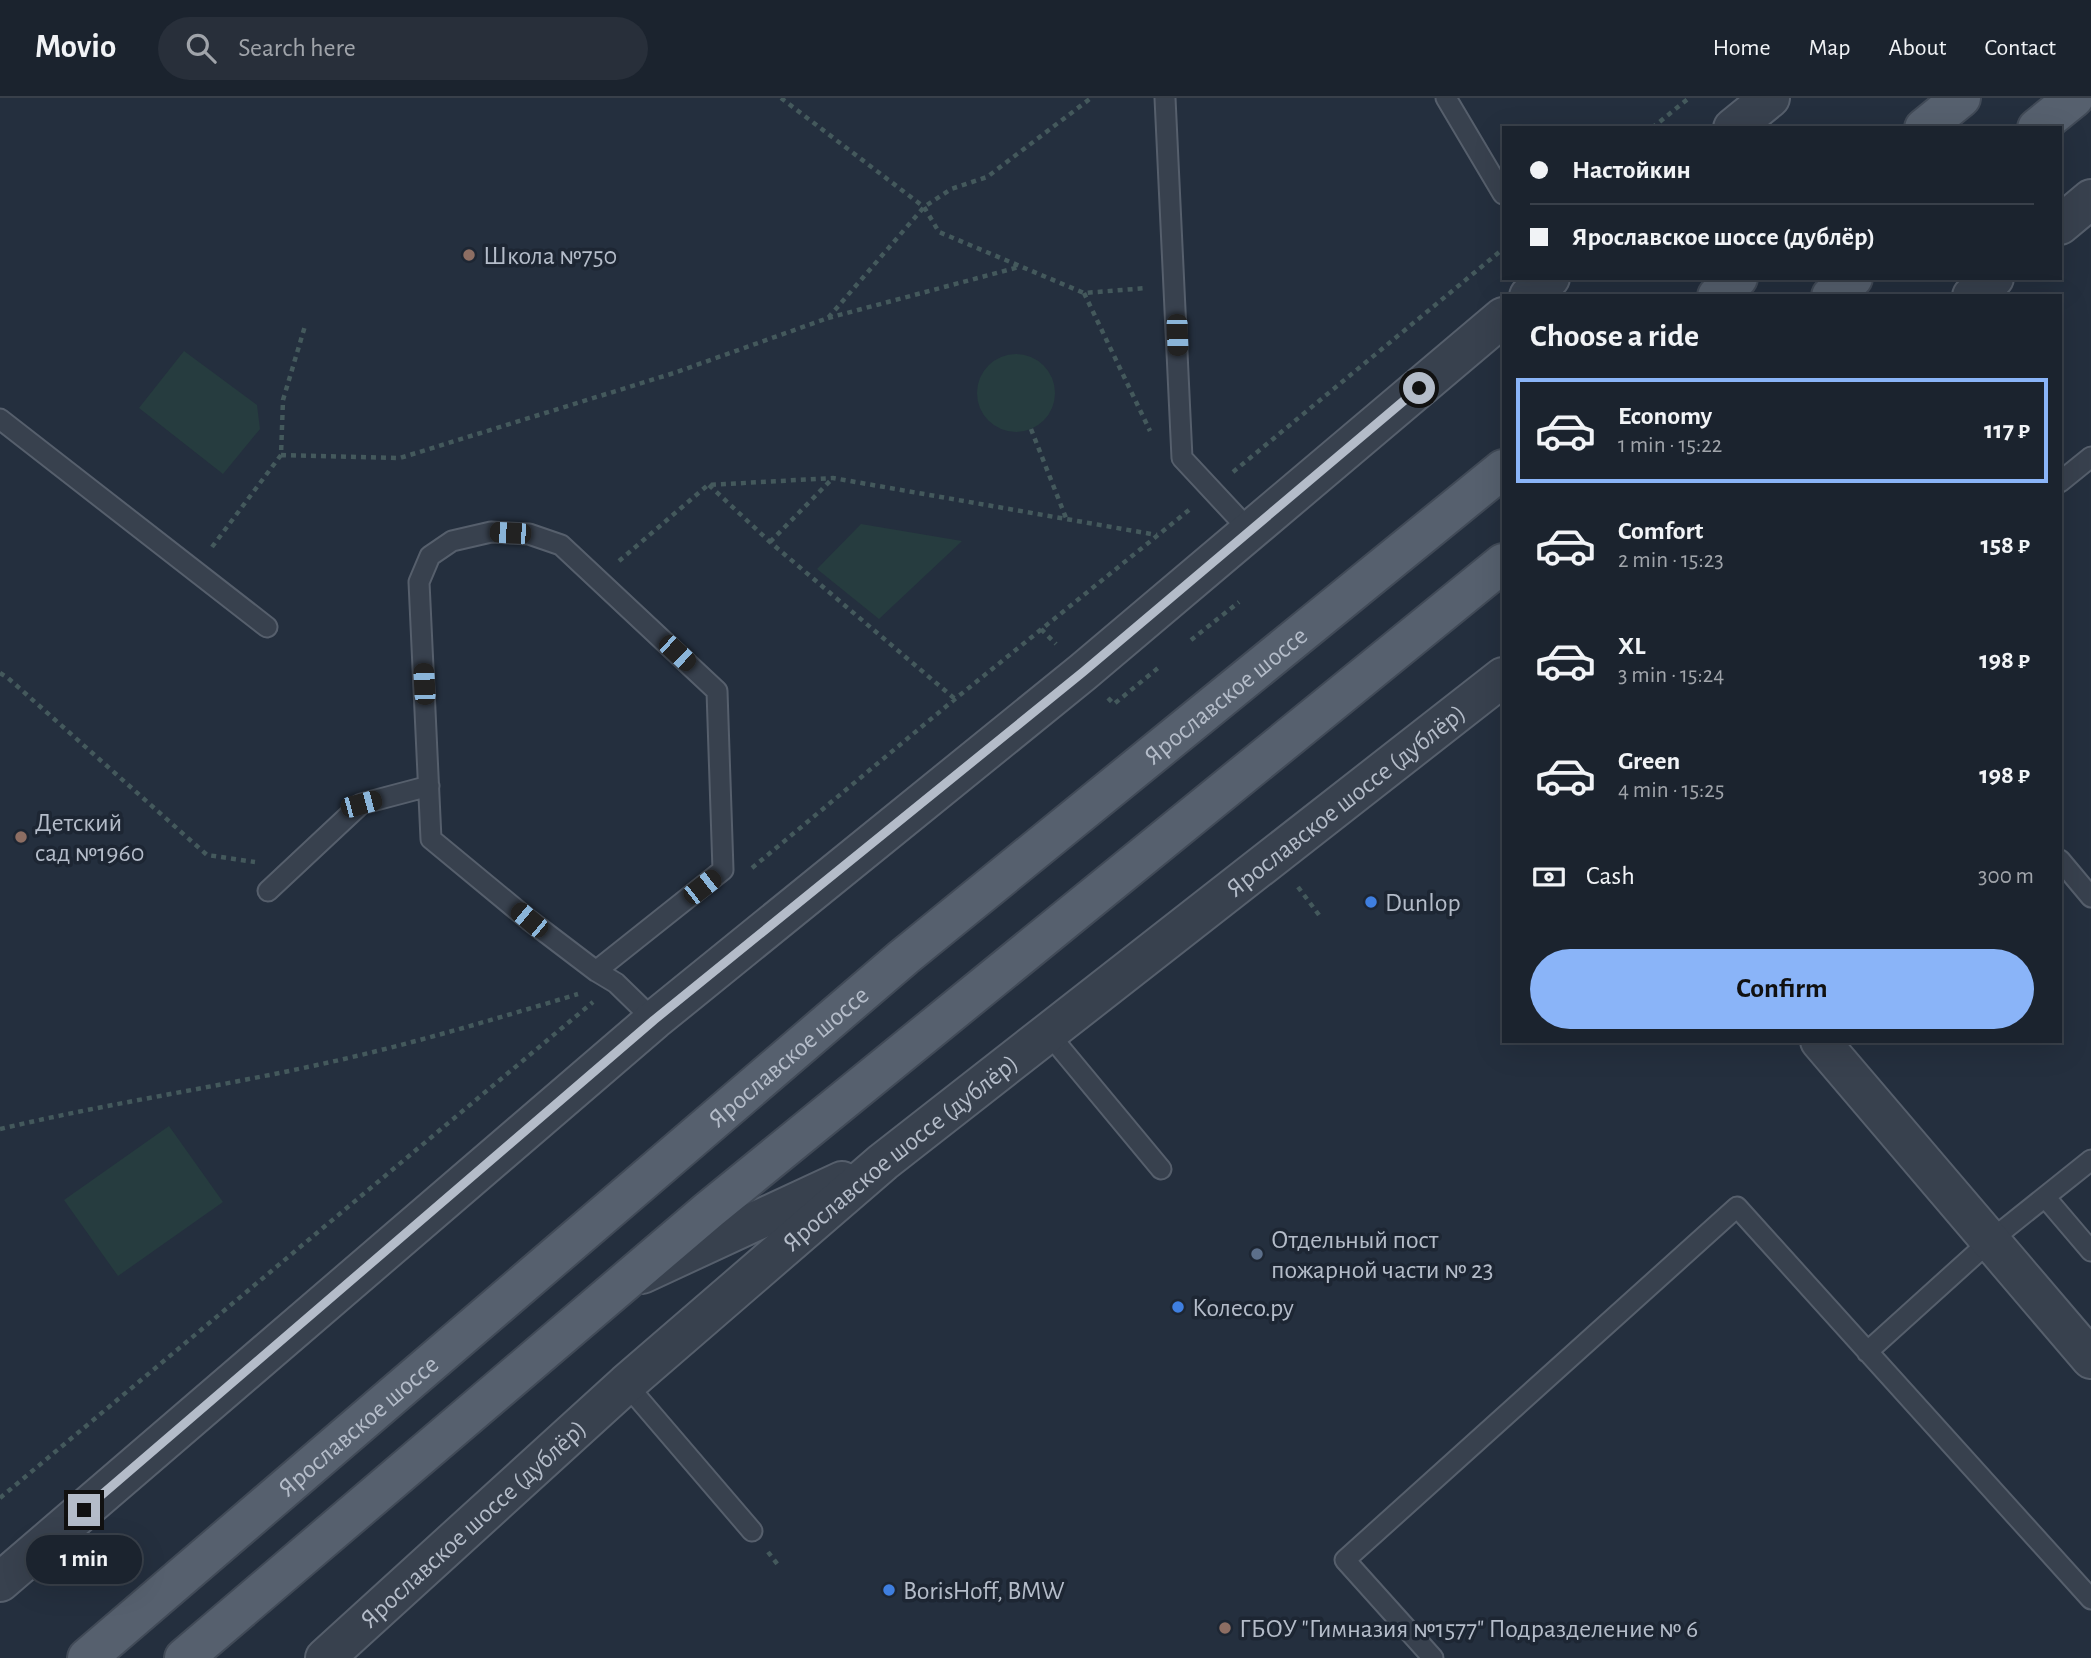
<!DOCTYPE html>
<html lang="en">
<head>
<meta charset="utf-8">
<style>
	:root { --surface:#1b232e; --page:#282f3a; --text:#f1f3f6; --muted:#a0a4aa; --line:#39404a; --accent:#8ab4f8 }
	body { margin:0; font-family:"Alegreya Sans",sans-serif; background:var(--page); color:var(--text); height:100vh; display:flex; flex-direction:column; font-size:26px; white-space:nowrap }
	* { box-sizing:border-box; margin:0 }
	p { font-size:23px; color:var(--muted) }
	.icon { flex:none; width:38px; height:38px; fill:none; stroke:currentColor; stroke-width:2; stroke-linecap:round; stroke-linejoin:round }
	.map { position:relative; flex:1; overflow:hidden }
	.panel { position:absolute; left:1502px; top:196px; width:560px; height:749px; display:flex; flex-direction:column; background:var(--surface); border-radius:0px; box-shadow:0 7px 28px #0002,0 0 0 2px var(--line) }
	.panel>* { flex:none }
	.banner { position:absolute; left:1502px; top:28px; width:560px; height:154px; border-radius:0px; box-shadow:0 7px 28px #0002,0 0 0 2px var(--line); display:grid; align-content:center; height:154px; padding:0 28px; background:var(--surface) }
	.end { position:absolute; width:32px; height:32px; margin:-16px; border:9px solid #b4bcc9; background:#111; box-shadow:0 0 0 4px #111 }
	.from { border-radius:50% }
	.bubble { position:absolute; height:49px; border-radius:24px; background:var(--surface); box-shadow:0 7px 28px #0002,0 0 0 2px var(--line); font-size:23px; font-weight:700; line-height:49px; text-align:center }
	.car { position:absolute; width:21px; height:42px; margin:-21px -10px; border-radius:9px; box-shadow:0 0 5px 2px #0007; background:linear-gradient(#222 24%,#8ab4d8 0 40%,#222 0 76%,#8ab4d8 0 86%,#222 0) }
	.banner b { display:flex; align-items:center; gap:24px; height:66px; font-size:26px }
	.banner b+b { border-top:2px solid var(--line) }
	.banner i { width:18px; height:18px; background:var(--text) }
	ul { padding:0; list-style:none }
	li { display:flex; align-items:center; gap:21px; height:105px; margin:0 14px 10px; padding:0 14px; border:4px solid transparent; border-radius:0px }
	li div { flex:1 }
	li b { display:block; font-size:26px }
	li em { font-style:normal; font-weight:700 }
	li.current { border-color:var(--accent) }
	li>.icon { width:63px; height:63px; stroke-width:1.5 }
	h2 { padding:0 28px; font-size:32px; line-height:84px }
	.pay { display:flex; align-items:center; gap:18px; height:77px; padding:0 28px; font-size:26px }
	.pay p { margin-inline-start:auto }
	.button { display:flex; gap:14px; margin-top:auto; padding:14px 28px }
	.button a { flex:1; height:80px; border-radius:42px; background:var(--accent); color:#111; font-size:28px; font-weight:700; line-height:80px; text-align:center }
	header { display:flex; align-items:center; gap:42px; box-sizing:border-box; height:98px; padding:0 35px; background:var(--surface); border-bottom:2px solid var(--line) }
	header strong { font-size:33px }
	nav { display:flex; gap:38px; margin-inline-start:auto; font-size:24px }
	.search { width:490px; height:63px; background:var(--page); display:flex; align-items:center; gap:18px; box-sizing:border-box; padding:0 24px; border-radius:38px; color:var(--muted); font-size:26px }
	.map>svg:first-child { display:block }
	.green { fill:#263c3f }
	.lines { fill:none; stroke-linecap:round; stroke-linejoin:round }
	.service-casing { stroke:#565f6c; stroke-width:23 }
	.minor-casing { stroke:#565f6c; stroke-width:42 }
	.tertiary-casing { stroke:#565f6c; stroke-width:42 }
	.primary-casing { stroke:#414a57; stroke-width:42 }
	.path { stroke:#44595c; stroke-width:4.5; stroke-dasharray:5 5; stroke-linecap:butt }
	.service { stroke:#38414e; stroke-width:19 }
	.minor { stroke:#38414e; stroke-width:38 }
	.tertiary { stroke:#38414e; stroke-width:38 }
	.primary { stroke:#56606e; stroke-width:38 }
	.route { stroke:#b4bcc9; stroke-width:9 }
	.education-dot { fill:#8d6e63; stroke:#1d2633; stroke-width:2.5 }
	.shop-dot { fill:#3f7fe0; stroke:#1d2633; stroke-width:2.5 }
	.service-dot { fill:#5c6f8a; stroke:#1d2633; stroke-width:2.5 }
	.labels { text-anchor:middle; stroke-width:7; stroke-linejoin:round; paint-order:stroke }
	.poi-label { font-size:26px; fill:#b4bcc9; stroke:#1d2633; text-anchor:start }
	.street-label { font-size:26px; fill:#b4bcc9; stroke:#1d2633 }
</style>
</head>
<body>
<header>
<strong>Movio</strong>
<div class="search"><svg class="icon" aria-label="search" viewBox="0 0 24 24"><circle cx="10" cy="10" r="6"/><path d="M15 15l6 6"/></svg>Search here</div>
<nav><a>Home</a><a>Map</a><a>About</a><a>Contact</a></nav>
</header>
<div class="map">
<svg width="2091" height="1560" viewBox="0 0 2091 1560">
	<rect width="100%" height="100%" fill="#242f3e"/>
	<!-- green -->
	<path class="green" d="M 184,253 L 257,307 L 260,331 L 223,376 L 139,310 Z
		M977 295a39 39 0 1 1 78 0a39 39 0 1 1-78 0Z
		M 861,426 L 962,443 L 879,521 L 817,471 Z
		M 169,1028 L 223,1104 L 118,1178 L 64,1102 Z"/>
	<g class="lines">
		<defs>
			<path id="service" d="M 1165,0 L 1182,360 L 1250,433
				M 1446,0 L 1503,96
				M 0,321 L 267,529
				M 2060,384 L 2091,359
				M 2060,762 L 2091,799
				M 268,793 L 361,706 L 429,688
				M 596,873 L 723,772 L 717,593 L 561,447 L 529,436 L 491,434 L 452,443 L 430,458 L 419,484 L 431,741 L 529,822 L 596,873 L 616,885 L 654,922
				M 1048,935 L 1161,1071
				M 2045,1099 L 2091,1153
				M 1867,1254 L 1991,1142 L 2091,1062
				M 626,1286 L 752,1433
				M 1433,1560 L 1345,1462 L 1737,1109 L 2091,1501"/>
			<path id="minor" d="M 1820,943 L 2091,1261"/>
			<g id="tertiary">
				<path d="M 1733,30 L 1770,0"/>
				<path d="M 2060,127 L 2091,101"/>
				<path d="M 1529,198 L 1550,180"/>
				<path d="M 1972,198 L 1994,180"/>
				<path d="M 642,1176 L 842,1083"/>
				<path d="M 0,1484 L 654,922 L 1083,574 L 1503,219"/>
				<path id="s1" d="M 325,1560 L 626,1286 L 883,1064 L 1503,579"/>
			</g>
			<g id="primary">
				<path d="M 1924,30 L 1961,0"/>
				<path d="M 2037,30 L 2074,0"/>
				<path d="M 1717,198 L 1738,180"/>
				<path d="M 1831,198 L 1853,180"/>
				<path id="s2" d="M 87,1560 L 904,859 L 1503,371"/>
				<path d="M 184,1560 L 709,1112 L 1503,465"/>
			</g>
		</defs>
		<!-- service casing -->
		<use href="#service" class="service-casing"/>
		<!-- minor casing -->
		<use href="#minor" class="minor-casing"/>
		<!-- tertiary casing -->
		<use href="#tertiary" class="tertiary-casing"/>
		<!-- primary casing -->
		<use href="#primary" class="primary-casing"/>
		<!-- path -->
		<path class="path" d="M 781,0 L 924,109 L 939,134 L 1084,195 L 1147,190
			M 1652,30 L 1689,0
			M 1084,195 L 1150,333
			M 828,220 L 1019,169
			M 1031,331 L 1066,420
			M 281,357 L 400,360 L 674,275 L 828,220 L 924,109 L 951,91 L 987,79 L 1091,0
			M 1233,374 L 1503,151
			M 709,387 L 770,444 L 955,601
			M 770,444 L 832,381
			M 212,449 L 281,357 L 283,302 L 305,228
			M 619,463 L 708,387 L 833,380 L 1157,437
			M 1041,531 L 1056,546
			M 1191,542 L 1239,504
			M 0,575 L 8,580 L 207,757 L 255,764
			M 1108,600 L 1114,606 L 1158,570
			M 752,770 L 955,601 L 1189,412
			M 1298,789 L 1319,817
			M 0,1031 C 105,1006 212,990 317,967 C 405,948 492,922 578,896
			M 0,1400 L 593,904
			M 768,1454 L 778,1467"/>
		<!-- service -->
		<use href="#service" class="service"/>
		<!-- minor -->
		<use href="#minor" class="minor"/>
		<!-- tertiary -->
		<use href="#tertiary" class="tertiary"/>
		<!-- primary -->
		<use href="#primary" class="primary"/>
	</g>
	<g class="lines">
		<!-- route -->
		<path class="route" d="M 84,1412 L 654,922 L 1083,574 L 1419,290"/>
	</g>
	<!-- markers -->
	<g class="education-dot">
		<circle cx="469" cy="157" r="7"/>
		<circle cx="21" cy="739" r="7"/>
		<circle cx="1225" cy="1530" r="7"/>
	</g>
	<g class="shop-dot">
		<circle cx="1371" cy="804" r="7"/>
		<circle cx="1178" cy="1209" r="7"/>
		<circle cx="889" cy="1492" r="7"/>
	</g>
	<circle class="service-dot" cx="1257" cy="1156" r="7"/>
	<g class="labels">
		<!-- poi labels -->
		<g class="poi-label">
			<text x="483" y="166">Школа №750</text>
			<text x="35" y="733">Детский<tspan x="35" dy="30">сад №1960</tspan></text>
			<text x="1385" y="813">Dunlop</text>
			<text x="1271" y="1150">Отдельный пост<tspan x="1271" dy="30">пожарной части № 23</tspan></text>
			<text x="1192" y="1218">Колесо.ру</text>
			<text x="903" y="1501">BorisHoff, BMW</text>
			<text x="1239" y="1539">ГБОУ "Гимназия №1577" Подразделение № 6</text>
		</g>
		<!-- street labels -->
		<g class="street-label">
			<text dy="9" stroke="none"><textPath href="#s2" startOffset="1491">Ярославское шоссе</textPath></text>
			<text dy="9" stroke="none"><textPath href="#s1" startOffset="1334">Ярославское шоссе (дублёр)</textPath></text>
			<text dy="9" stroke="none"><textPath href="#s2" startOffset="924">Ярославское шоссе</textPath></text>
			<text dy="9" stroke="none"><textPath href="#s1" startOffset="766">Ярославское шоссе (дублёр)</textPath></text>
			<text dy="9" stroke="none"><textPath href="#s2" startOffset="357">Ярославское шоссе</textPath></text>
			<text dy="9" stroke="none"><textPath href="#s1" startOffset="200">Ярославское шоссе (дублёр)</textPath></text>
		</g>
	</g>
</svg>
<i class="end from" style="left:1419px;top:290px"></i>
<i class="end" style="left:84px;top:1412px"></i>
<div class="bubble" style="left:26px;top:1437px;width:116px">1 min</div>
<i class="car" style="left:1177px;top:237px;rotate:178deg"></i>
<i class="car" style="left:510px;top:435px;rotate:273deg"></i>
<i class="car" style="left:677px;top:555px;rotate:133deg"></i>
<i class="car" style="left:424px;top:586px;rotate:357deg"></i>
<i class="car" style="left:361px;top:706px;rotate:75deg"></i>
<i class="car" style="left:702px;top:789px;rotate:52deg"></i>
<i class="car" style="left:529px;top:822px;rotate:310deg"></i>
<div class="banner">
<b><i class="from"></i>Настойкин</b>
<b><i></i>Ярославское шоссе (дублёр)</b>
</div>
<section class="panel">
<h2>Choose a ride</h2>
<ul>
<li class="current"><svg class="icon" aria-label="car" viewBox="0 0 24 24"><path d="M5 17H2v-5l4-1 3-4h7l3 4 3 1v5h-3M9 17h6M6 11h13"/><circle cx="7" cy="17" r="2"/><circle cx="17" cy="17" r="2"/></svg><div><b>Economy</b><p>1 min · 15:22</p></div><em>117 ₽</em></li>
<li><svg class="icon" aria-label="car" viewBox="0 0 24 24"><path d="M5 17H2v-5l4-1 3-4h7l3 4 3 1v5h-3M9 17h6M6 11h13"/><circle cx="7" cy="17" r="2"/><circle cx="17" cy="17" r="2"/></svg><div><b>Comfort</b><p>2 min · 15:23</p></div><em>158 ₽</em></li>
<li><svg class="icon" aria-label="car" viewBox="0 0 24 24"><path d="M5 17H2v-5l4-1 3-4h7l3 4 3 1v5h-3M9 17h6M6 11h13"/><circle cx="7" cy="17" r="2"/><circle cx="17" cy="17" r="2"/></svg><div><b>XL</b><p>3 min · 15:24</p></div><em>198 ₽</em></li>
<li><svg class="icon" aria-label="car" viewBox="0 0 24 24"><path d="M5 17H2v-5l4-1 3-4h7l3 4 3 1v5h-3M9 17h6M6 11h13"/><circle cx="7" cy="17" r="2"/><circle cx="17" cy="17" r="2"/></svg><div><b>Green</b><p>4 min · 15:25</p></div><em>198 ₽</em></li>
</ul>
<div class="pay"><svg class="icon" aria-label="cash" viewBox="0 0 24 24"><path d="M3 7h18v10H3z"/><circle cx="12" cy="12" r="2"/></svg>Cash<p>300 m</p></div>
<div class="button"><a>Confirm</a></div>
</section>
</div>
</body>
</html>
